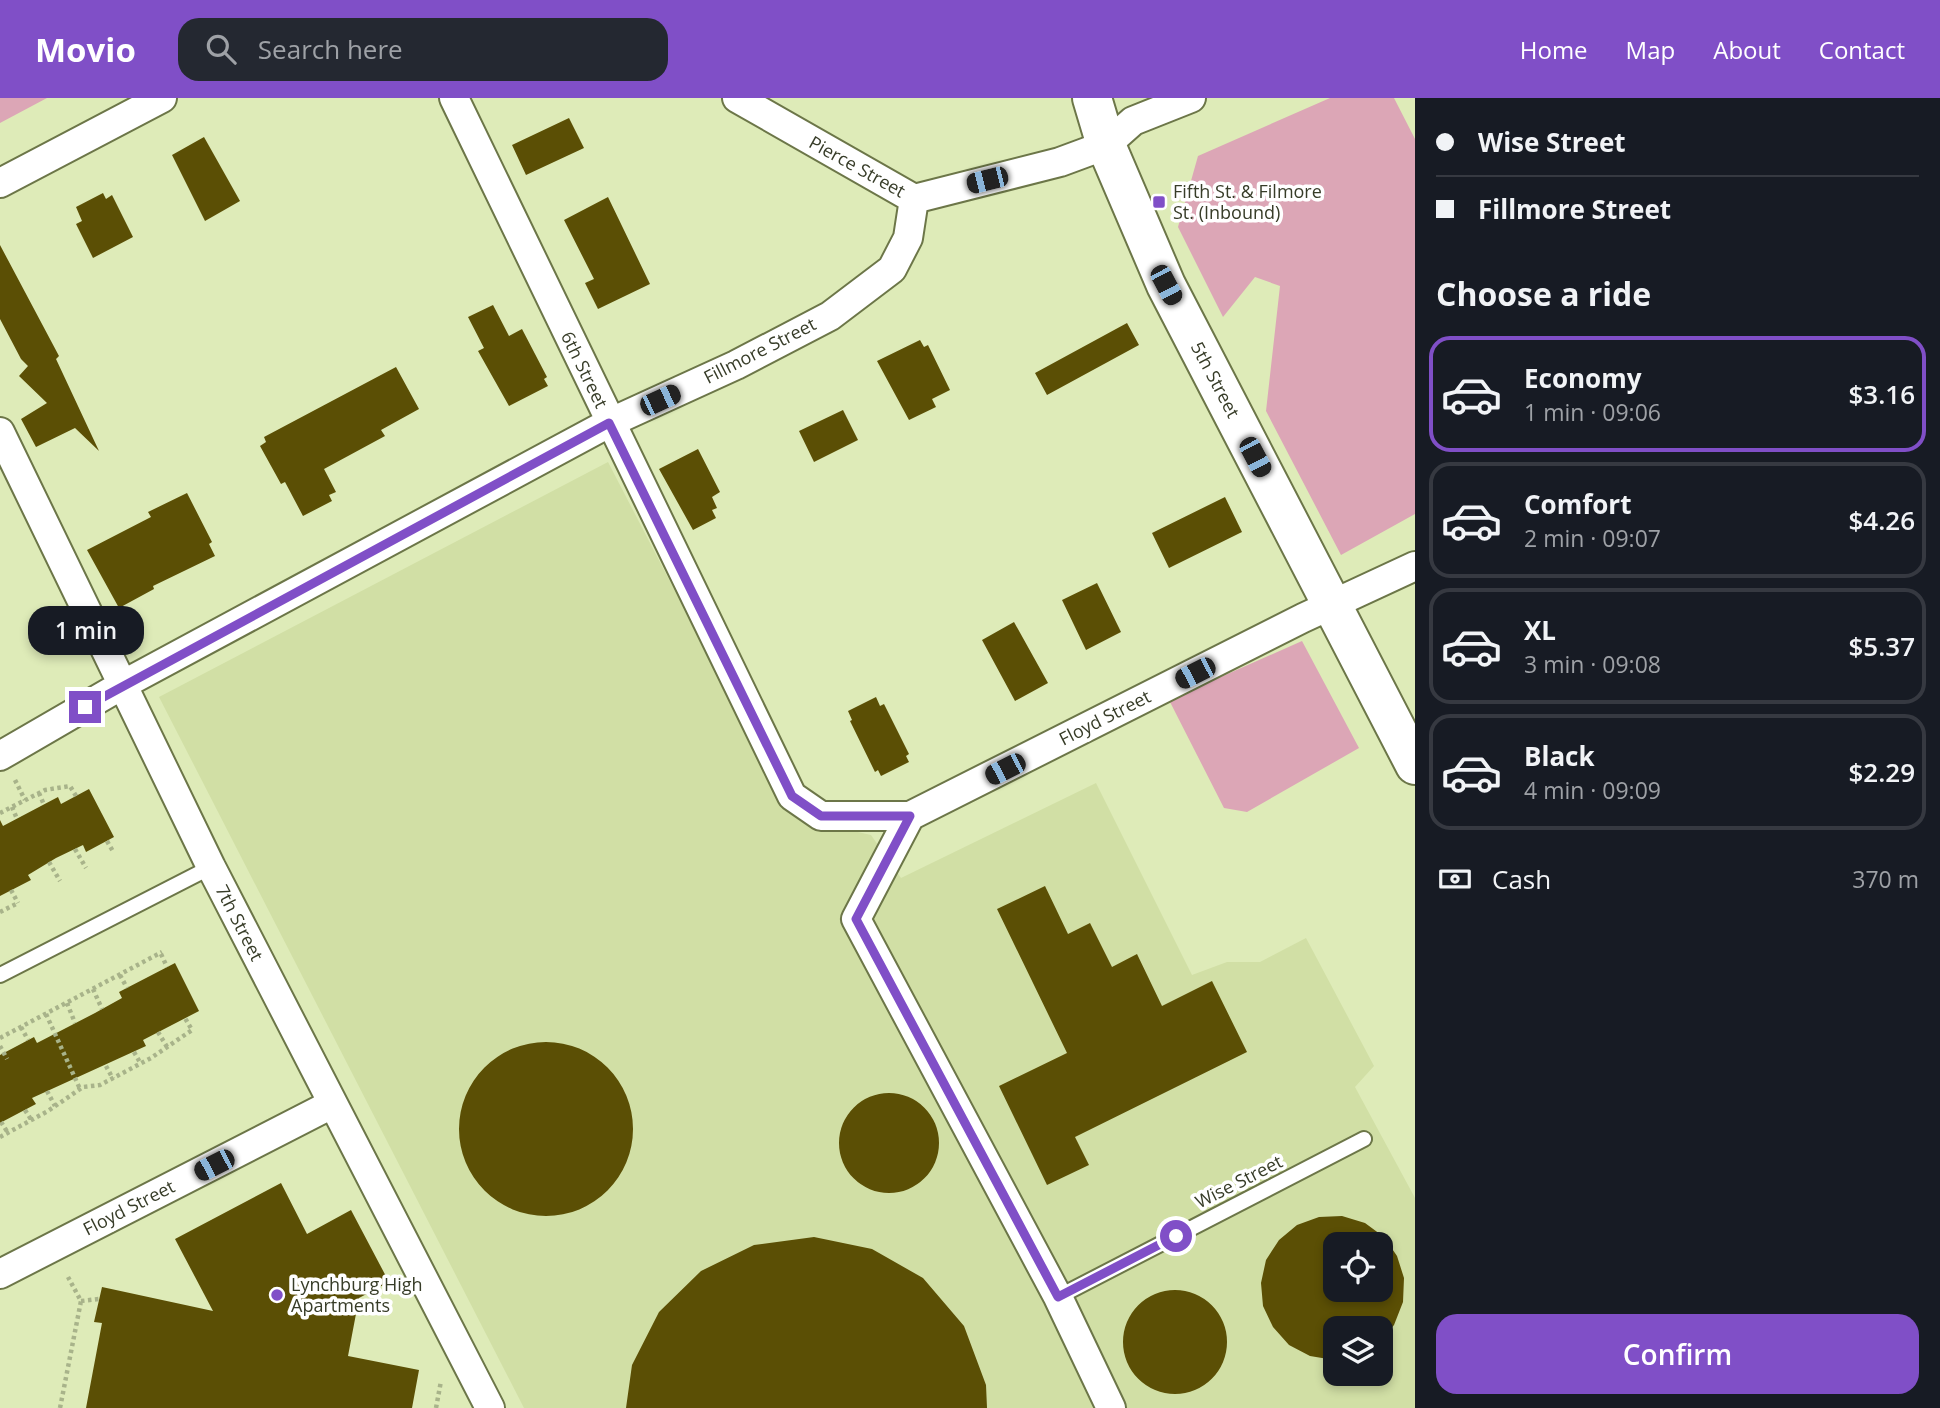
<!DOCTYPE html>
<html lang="en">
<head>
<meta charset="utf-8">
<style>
	:root { --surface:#171b24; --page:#242831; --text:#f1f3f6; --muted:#9ea1a6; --line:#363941; --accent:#804fc7 }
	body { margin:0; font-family:"Open Sans",sans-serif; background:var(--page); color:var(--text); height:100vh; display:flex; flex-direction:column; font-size:26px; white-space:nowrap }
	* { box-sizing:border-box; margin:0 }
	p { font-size:23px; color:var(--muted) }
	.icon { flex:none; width:38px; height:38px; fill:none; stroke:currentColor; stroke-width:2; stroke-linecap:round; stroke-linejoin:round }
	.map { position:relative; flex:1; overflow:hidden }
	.sheet { display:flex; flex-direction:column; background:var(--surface); width:525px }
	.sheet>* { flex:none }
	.banner { display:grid; align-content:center; height:154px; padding:0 21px; background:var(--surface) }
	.controls { position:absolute; left:1323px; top:1134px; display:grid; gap:14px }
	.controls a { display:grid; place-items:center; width:70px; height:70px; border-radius:14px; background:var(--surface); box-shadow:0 4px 10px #0003; font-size:35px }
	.end { position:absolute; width:32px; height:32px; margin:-16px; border:9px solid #804fc7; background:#fff; box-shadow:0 0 0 4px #fff }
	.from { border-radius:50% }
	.bubble { position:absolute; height:49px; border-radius:21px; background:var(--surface); box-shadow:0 4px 10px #0003; font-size:23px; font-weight:600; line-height:49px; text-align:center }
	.car { position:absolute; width:21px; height:42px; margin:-21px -10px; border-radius:9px; box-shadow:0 0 5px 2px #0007; background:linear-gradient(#222 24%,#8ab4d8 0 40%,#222 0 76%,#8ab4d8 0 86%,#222 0) }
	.banner b { display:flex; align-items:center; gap:24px; height:66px; font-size:26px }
	.banner b+b { border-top:2px solid var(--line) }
	.banner i { width:18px; height:18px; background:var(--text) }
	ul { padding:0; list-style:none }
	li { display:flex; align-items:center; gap:21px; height:116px; margin:0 14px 10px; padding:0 7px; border:4px solid var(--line); border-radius:21px }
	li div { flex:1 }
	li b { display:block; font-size:26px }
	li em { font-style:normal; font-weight:600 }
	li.active { border-color:var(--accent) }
	li>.icon { width:63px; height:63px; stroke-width:1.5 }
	h2 { padding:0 21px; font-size:32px; line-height:84px }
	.pay { display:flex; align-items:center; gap:18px; height:77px; padding:0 21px; font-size:26px }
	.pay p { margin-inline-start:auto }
	.button { display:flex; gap:14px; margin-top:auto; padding:14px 21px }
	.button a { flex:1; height:80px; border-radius:21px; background:var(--accent); color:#fff; font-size:28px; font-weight:600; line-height:80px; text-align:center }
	header { display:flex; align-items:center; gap:42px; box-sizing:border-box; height:98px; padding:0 35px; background:var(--accent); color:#fff }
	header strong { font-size:33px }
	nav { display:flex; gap:38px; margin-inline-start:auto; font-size:24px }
	.search { width:490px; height:63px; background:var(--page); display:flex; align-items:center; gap:18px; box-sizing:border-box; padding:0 24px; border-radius:21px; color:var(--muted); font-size:26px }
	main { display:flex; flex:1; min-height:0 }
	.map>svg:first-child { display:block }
	.built { fill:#d1dfa5; fill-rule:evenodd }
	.green { fill:#dca6b6 }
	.building { fill:#5b4f05; fill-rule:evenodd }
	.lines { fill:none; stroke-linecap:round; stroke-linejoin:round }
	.service-casing { stroke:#6c7648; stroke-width:18 }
	.minor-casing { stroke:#6c7648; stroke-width:32 }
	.primary-casing { stroke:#6c7648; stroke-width:42 }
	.path { stroke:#a8b38a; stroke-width:4.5; stroke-dasharray:3.5 3.5; stroke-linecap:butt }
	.service { stroke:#fff; stroke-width:14 }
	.minor { stroke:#fff; stroke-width:28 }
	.primary { stroke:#fff; stroke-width:38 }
	.route { stroke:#804fc7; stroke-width:9 }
	.poi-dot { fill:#804fc7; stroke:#fff; stroke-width:2.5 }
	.labels { text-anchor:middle; stroke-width:7; stroke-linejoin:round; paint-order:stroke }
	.street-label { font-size:18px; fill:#373c28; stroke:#fff }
	.poi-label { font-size:18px; fill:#373c28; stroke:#fff; text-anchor:start }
</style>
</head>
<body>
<header>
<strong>Movio</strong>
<div class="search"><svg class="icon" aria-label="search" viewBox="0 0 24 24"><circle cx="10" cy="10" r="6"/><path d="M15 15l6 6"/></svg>Search here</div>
<nav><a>Home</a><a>Map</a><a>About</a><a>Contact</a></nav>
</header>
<main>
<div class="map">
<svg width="1415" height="1310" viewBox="0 0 1415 1310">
	<rect width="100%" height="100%" fill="#deebb8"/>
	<!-- built -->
	<path class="built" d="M 608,364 L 788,711 L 818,732 L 849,732 L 871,737 L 901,780 L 1096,685 L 1192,877 L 1227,864 L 1260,864 L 1306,840 L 1374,968 L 1355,989 L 1415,1100 L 1415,1310 L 524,1310 L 159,599 ZM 1335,1146 L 1381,1146 L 1381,1192 L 1335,1192 ZM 1335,1230 L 1381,1230 L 1381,1276 L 1335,1276 Z"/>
	<!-- green -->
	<path class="green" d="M 0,0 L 47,0 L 0,25 Z
		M 1330,0 L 1394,0 L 1415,41 L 1415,416 L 1341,457 L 1266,313 L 1280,188 L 1255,179 L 1223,219 L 1178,129 L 1198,58 Z
		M 1302,543 L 1359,650 L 1247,714 L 1224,710 L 1169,602 Z"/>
	<!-- building -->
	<path class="building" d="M 569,20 L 584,50 L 526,77 L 512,47 Z
		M 204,39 L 240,103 L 205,123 L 172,57 Z
		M 103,95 L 106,101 L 112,97 L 133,139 L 93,160 L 76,126 L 82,123 L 76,109 Z
		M 608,99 L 650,186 L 598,211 L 585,185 L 594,181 L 564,122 Z
		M 0,147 L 59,258 L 56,261 L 99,353 L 75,330 L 36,349 L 21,321 L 47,305 L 19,278 L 28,268 L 21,261 L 0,221 Z
		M 493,207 L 509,238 L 522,231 L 547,279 L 544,281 L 548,288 L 509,308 L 478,253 L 484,250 L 468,219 Z
		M 1127,225 L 1139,247 L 1047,297 L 1035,275 Z
		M 920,242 L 924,249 L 928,247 L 950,292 L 932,301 L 936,309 L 909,322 L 877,263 Z
		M 396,269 L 419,311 L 381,332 L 385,338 L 324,371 L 336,394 L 329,397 L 332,403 L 303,418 L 285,384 L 281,386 L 260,348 L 266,344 L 264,339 Z
		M 843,312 L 858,342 L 814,364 L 799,333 Z
		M 698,351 L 720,394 L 712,399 L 717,410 L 712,412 L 716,420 L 693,432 L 659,371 Z
		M 187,395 L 212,444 L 209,446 L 215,458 L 153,488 L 154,491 L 119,510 L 87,452 L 151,419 L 148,414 Z
		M 1225,399 L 1242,434 L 1169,470 L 1152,435 Z
		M 1097,485 L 1121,534 L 1086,552 L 1062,502 Z
		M 1014,524 L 1048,585 L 1015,603 L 982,542 Z
		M 876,599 L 880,608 L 884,606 L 909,656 L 906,658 L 909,664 L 881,678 L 878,672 L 875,674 L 850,623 L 852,622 L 848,613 Z
		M 89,691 L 114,739 L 86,754 L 83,747 L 56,760 L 28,777 L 31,782 L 0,798 L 0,722 L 3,728 L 58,699 L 61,706 Z
		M 1045,788 L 1068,836 L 1090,825 L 1112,869 L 1137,856 L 1162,908 L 1212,883 L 1247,954 L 1075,1039 L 1089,1067 L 1047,1087 L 999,988 L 1067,955 L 997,811 Z
		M 175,865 L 199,913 L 143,942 L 146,948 L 32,1000 L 36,1006 L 0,1025 L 0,957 L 34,939 L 37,945 L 95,915 L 122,900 L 119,894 Z
		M459 1031a87 87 0 1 1 174 0a87 87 0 1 1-174 0Z
		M839 1045a50 50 0 1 1 100 0a50 50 0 1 1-100 0Z
		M 281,1085 L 307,1136 L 351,1112 L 389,1184 L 359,1200 L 348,1258 L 419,1272 L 412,1310 L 86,1310 L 102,1225 L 94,1224 L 102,1189 L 213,1213 L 175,1141 Z
		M 1342,1118 L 1365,1125 L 1384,1139 L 1397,1158 L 1404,1180 L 1403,1204 L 1394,1227 L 1381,1243 L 1381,1230 L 1335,1230 L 1334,1262 L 1310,1258 L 1289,1247 L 1273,1229 L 1263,1208 L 1261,1185 L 1266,1162 L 1279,1142 L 1297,1127 L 1319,1119 ZM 1335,1146 L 1381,1146 L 1381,1192 L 1335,1192 Z
		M 814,1139 L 872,1151 L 923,1180 L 964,1228 L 986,1287 L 987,1310 L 626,1310 L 632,1267 L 659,1214 L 701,1173 L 754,1147 Z
		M1123 1244a52 52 0 1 1 104 0a52 52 0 1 1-104 0Z"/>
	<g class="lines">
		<defs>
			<path id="service" d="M 0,877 L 211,769
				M 1058,1199 L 1364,1041"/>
			<path id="minor" d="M 454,0 L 792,698 L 821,718 L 910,718 L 1303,520 L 1415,468
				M 737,0 L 914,101 L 1060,64 L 1106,47 L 1133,23 L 1191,0
				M 0,85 L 162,0
				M 0,334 L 211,769 L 490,1310
				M 0,658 L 124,586 L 609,325 L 736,267 L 830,218 L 892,171 L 908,140 L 914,101
				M 910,718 L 856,821 L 1058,1199 L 1111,1310
				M 0,1176 L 332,1006"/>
			<path id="primary" d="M 1092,0 L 1106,47 L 1166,187 L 1415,667"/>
		</defs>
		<!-- service casing -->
		<use href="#service" class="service-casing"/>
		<!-- minor casing -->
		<use href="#minor" class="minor-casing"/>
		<!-- primary casing -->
		<use href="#primary" class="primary-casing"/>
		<!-- path -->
		<path class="path" d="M 15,682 L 25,702
			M 39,695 L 44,707
			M 12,709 L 17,721
			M 0,715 L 45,692 L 70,688 L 76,698
			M 107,743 L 114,755
			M 75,751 L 86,770
			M 49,764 L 60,783
			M 11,792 L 18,805
			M 0,814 L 16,806
			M 161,856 L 167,869
			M 120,877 L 127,890
			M 93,891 L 102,911
			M 67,905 L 75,925
			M 46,916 L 80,991
			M 21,929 L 28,942
			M 158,934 L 167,949
			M 0,940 L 162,854
			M 0,948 L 7,961
			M 134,954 L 141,966
			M 106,968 L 113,981
			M 47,993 L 55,1008
			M 25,1012 L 32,1023
			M 1,1024 L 8,1035
			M 0,1039 L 48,1013 L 83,989 L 100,987 L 151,960 L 192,932 L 185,920
			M 81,1203 L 99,1201
			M 60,1310 L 81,1203 L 68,1179
			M 436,1310 L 441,1283"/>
		<!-- service -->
		<use href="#service" class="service"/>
		<!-- minor -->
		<use href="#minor" class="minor"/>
		<!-- primary -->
		<use href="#primary" class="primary"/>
	</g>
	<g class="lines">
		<!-- route -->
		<path class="route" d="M 85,609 L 609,325 L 792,698 L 821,718 L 910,718 L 856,821 L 1058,1199 L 1176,1138"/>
	</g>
	<!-- markers -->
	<g class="poi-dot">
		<rect x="1152" y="97" width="14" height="14" rx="3.5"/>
		<circle cx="277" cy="1197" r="7"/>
	</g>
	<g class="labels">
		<!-- street labels -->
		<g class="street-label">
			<text transform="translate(857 69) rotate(29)" y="6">Pierce Street</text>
			<text transform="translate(760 253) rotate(-27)" y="6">Fillmore Street</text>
			<text transform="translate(584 272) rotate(64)" y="6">6th Street</text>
			<text transform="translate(1215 282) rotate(62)" y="6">5th Street</text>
			<text transform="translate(1105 620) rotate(-27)" y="6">Floyd Street</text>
			<text transform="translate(239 825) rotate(63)" y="6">7th Street</text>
			<text transform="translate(1239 1084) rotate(-27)" y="6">Wise Street</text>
			<text transform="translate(129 1110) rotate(-27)" y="6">Floyd Street</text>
		</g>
		<!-- poi labels -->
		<g class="poi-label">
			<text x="1173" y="100">Fifth St. &amp; Filmore<tspan x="1173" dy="21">St. (Inbound)</tspan></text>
			<text x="291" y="1193">Lynchburg High<tspan x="291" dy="21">Apartments</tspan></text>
		</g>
	</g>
</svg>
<div class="controls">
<a><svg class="icon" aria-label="locate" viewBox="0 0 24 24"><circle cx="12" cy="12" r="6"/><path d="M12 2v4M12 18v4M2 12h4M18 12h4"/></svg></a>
<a><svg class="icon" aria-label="layers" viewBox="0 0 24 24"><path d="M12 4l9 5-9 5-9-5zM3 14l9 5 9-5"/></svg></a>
</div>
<i class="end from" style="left:1176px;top:1138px"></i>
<i class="end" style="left:85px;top:609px"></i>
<div class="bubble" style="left:28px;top:508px;width:116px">1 min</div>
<i class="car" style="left:987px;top:82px;rotate:256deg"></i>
<i class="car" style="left:1166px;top:187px;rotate:152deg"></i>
<i class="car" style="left:660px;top:302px;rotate:65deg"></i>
<i class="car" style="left:1255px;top:359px;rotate:152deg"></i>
<i class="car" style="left:1195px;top:575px;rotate:243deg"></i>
<i class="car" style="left:1005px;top:671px;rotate:243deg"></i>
<i class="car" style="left:214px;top:1067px;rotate:243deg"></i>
</div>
<section class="sheet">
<div class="banner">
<b><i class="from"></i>Wise Street</b>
<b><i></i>Fillmore Street</b>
</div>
<h2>Choose a ride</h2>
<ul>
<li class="active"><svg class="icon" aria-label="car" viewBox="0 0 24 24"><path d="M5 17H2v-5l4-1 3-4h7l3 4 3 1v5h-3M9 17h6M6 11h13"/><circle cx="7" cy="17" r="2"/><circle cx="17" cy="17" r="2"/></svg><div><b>Economy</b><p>1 min · 09:06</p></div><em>$3.16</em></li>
<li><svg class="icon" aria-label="car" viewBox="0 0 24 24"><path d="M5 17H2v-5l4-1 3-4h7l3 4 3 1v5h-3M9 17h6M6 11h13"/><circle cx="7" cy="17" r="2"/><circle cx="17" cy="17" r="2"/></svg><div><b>Comfort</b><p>2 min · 09:07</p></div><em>$4.26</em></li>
<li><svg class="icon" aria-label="car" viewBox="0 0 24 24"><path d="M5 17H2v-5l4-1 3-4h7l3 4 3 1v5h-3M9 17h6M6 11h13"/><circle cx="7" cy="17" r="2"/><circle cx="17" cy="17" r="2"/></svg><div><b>XL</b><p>3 min · 09:08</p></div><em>$5.37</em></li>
<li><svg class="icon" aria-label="car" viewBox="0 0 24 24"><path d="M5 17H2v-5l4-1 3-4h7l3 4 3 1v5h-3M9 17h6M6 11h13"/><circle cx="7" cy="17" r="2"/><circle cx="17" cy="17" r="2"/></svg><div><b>Black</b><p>4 min · 09:09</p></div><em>$2.29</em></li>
</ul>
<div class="pay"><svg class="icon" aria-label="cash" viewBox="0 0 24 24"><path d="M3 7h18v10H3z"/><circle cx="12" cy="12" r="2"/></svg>Cash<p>370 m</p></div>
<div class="button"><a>Confirm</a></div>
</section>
</main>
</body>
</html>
